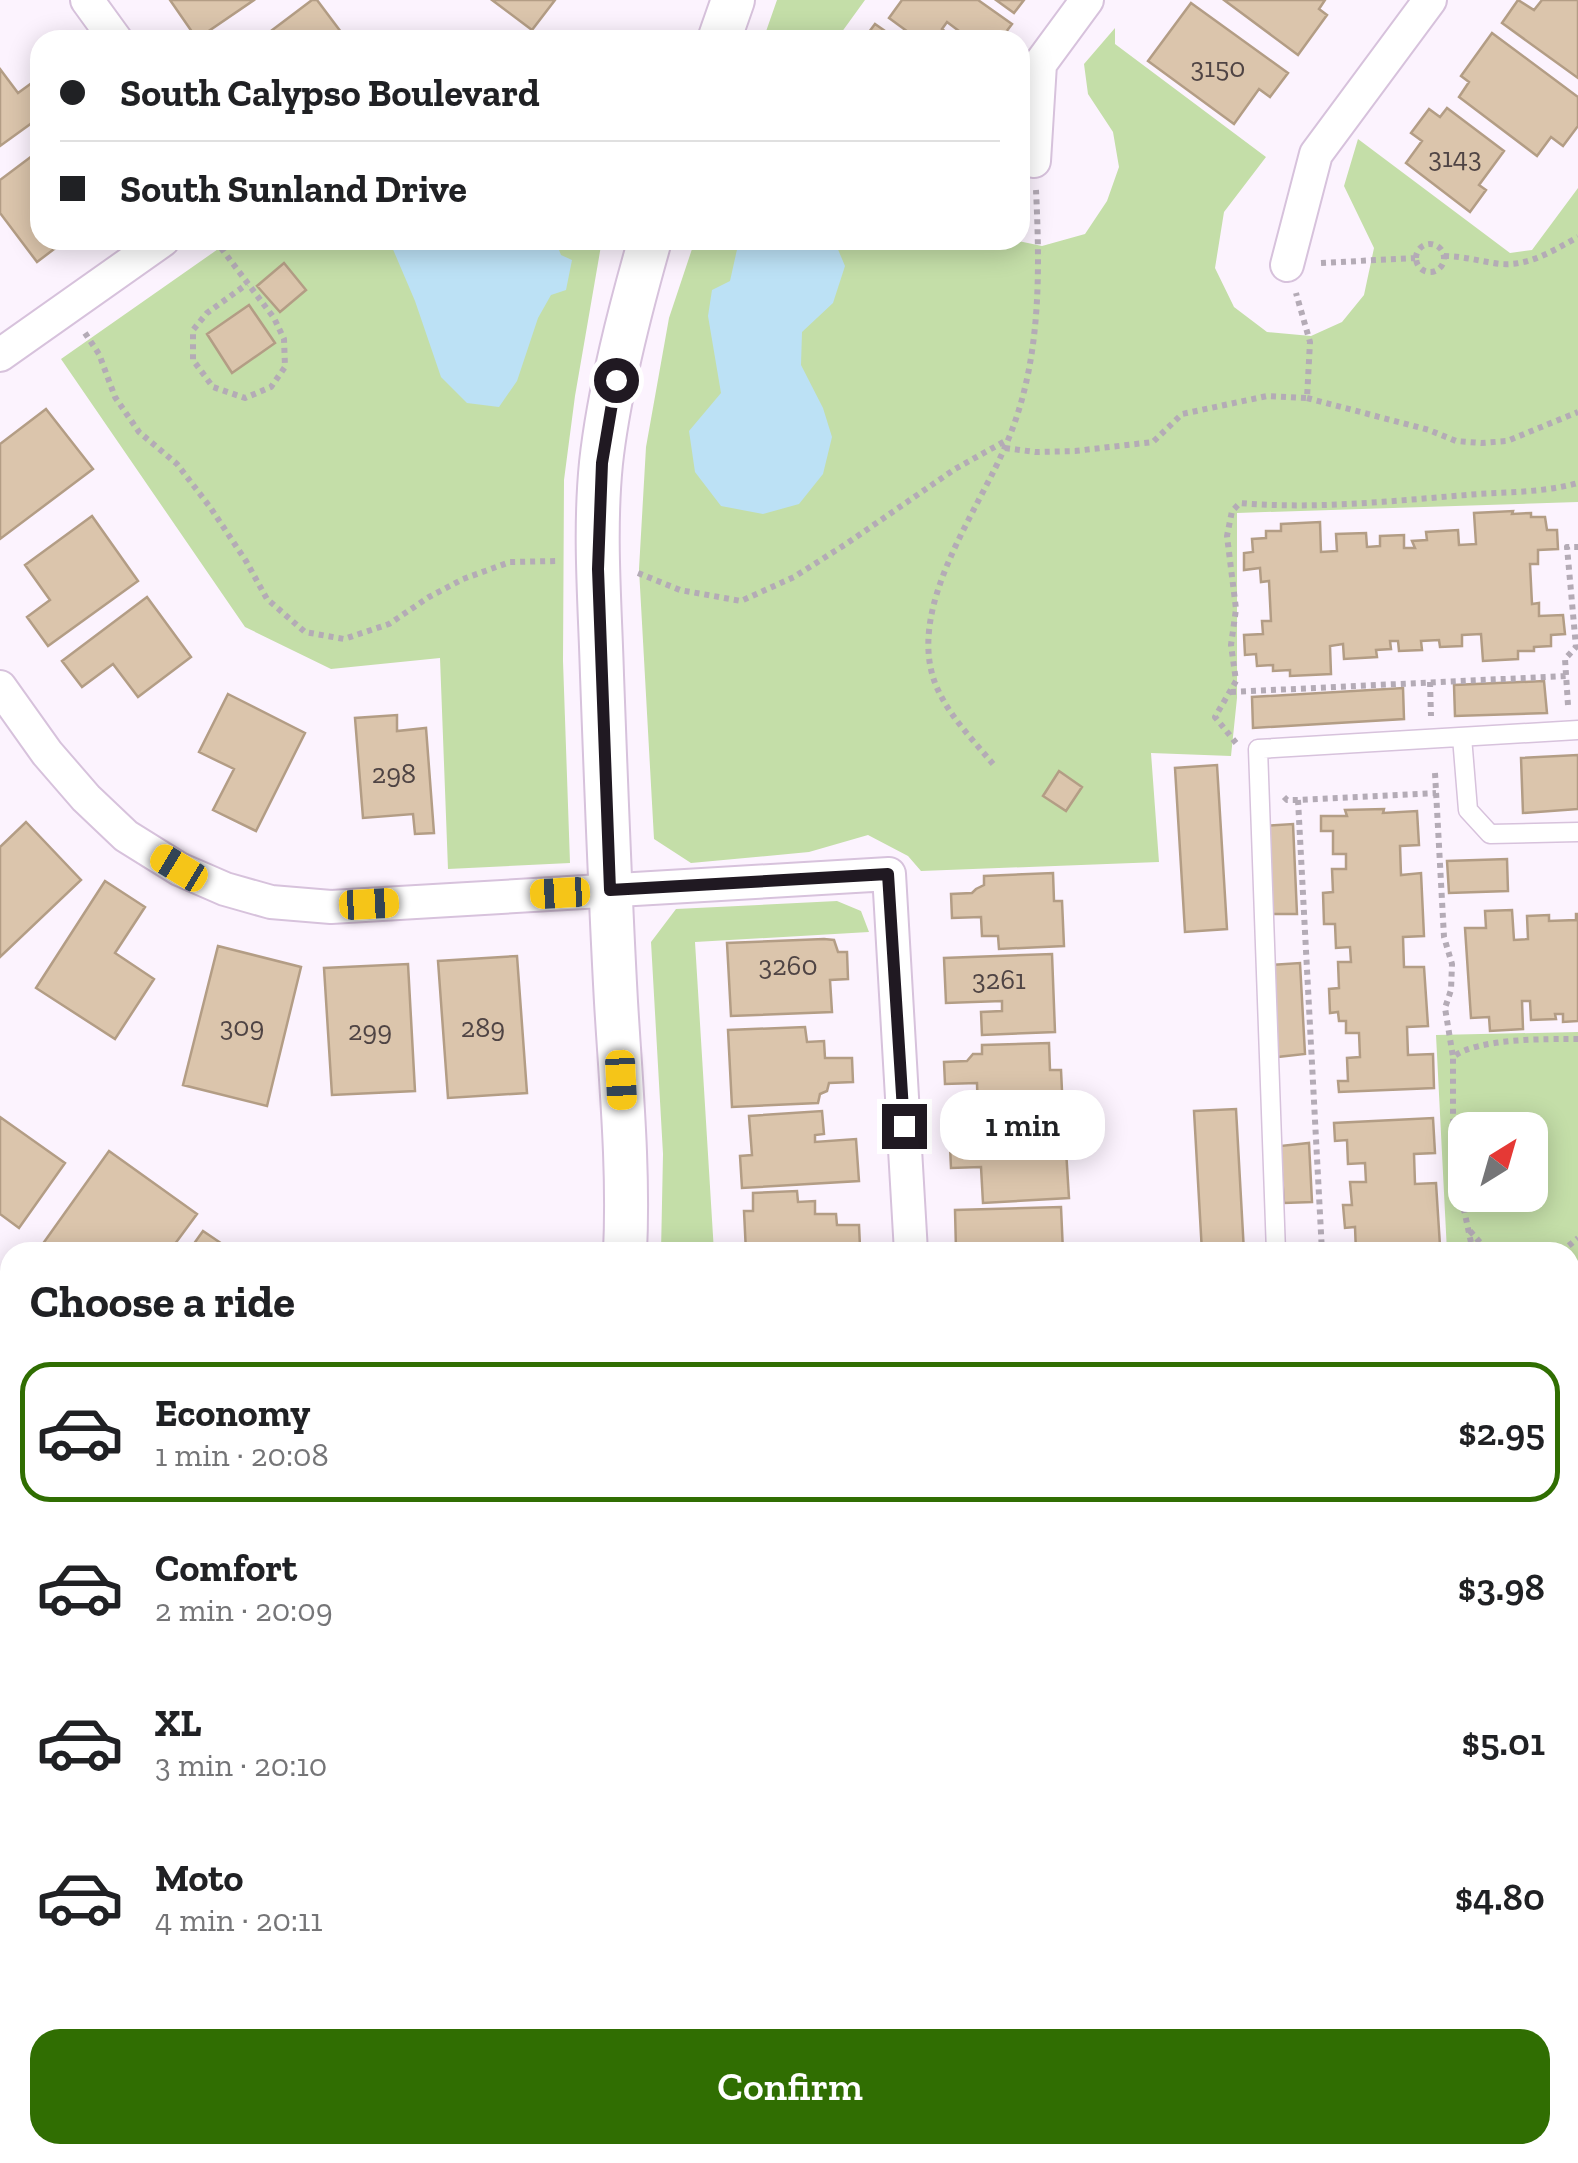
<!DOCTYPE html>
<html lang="en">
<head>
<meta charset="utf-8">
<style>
	:root { --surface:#fff; --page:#f6f6f6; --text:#202124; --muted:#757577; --line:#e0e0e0; --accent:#306e02 }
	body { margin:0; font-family:"Zilla Slab",serif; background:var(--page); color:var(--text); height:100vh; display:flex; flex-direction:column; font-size:38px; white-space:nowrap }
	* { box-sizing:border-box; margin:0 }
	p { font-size:32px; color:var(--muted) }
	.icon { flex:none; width:55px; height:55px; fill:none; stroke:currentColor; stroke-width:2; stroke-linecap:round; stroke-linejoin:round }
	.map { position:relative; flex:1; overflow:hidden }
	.drawer { position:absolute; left:0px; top:1242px; width:1580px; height:922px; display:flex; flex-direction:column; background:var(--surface); border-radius:30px 30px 0 0; box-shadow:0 5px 25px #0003 }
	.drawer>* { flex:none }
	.guide { position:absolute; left:30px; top:30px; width:1000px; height:220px; border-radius:30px; box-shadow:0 5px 25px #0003; display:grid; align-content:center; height:220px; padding:0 30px; background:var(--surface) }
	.needle { width:65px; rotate:37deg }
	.controls { position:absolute; left:1448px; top:1112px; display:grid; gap:20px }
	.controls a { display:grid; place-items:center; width:100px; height:100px; border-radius:20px; background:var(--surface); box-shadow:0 5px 25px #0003; font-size:50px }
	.end { position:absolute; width:45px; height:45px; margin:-22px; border:12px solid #201922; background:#fff; box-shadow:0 0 0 5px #fff }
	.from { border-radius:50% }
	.bubble { position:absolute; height:70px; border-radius:30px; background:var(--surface); box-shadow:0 5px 25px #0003; font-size:32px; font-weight:600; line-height:70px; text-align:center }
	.car { position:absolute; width:30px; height:60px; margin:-30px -15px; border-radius:12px; box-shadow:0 0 8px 2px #0007; background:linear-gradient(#f5c518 24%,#345 0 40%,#f5c518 0 76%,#345 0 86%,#f5c518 0) }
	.guide b { display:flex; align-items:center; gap:35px; height:95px; font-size:38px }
	.guide b+b { border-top:2px solid var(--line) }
	.guide i { width:25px; height:25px; background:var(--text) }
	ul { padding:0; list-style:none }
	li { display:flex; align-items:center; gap:30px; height:140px; margin:0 20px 15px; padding:0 10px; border:5px solid transparent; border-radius:30px }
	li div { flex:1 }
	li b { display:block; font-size:38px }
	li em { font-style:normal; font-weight:600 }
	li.on { border-color:var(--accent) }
	li>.icon { width:90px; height:90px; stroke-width:1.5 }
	h2 { padding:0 30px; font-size:45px; line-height:120px }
	.action { display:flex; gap:20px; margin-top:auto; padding:20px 30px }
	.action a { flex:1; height:115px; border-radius:30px; background:var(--accent); color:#fff; font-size:40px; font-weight:600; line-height:115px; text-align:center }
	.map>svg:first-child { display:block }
	.green { fill:#c4dea8; fill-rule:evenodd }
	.water { fill:#bce1f5 }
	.building { fill:#dbc5ac; stroke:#b39d85; stroke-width:2.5 }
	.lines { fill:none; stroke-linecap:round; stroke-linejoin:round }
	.service-casing { stroke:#d7c2dc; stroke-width:21 }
	.minor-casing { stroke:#d7c2dc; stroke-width:36 }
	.tertiary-casing { stroke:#d7c2dc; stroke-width:46 }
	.path { stroke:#b4abb6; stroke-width:6; stroke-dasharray:5 5; stroke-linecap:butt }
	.service { stroke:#fff; stroke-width:18 }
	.minor { stroke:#fff; stroke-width:32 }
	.tertiary { stroke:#fff; stroke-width:42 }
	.route { stroke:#201922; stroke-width:12 }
	.labels { text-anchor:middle; stroke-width:10; stroke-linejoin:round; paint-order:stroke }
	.number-label { font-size:28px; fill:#4f4444 }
</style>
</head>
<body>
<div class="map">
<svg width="1578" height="2163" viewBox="0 0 1578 2163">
	<rect width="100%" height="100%" fill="#fcf3fe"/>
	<!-- green -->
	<path class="green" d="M 777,0 L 865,0 L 836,40 L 763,40 Z
		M 1115,28 L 1115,44 L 1266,157 L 1224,212 L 1215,268 L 1234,307 L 1267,332 L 1311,336 L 1342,322 L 1364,295 L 1374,248 L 1344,186 L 1358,139 L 1510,253 L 1532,250 L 1578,188 L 1578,502 L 1237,513 L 1237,698 L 1231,756 L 1151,753 L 1159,862 L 921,871 L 908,856 L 868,835 L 809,852 L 691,863 L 654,839 L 639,569 L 646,447 L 669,318 L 695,240 L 1014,240 L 1042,246 L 1085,234 L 1107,201 L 1119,167 L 1113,132 L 1088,94 L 1084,64 Z
		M 231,240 L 602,240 L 575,396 L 564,480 L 563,661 L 570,863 L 448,869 L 440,658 L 331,669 L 245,627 L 61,359 Z
		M 837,901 L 861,911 L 869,932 L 695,942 L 714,1252 L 661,1252 L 663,1154 L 651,942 L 676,909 Z
		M 1578,1032 L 1578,1382 L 1570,1382 L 1570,1252 L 1447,1252 L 1436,1035 ZM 1530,1130 L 1530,1195 L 1465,1195 L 1465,1130 Z
		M 10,2092 L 10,2155 L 93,2155 L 90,2163 L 0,2163 L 0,2110 Z"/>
	<!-- water -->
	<path class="water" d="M 389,240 L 555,240 L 561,255 L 572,260 L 566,290 L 551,295 L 538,318 L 517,381 L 499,407 L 467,403 L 441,377 L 415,301 Z
		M 743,240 L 834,240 L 845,266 L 833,303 L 802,332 L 801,365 L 823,408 L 832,437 L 823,474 L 799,504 L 763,514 L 721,506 L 695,472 L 689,431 L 721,393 L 708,316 L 712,290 L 730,281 L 738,245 Z"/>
	<!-- building -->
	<path class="building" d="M 170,0 L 254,0 L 197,39 Z
		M 312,0 L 317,0 L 347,40 L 259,40 Z
		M 492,0 L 555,0 L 532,30 Z
		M 902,0 L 978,0 L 1012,24 L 1000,40 L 971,40 L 947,22 L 942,29 L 956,40 L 919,40 L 889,18 Z
		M 996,0 L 1024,0 L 1014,13 Z
		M 1224,0 L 1325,0 L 1319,9 L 1327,15 L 1298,55 Z
		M 1518,0 L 1534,10 L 1542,0 L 1578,0 L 1578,78 L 1502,23 Z
		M 1191,3 L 1288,73 L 1270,97 L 1259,89 L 1234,124 L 1148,61 Z
		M 875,24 L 898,40 L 863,40 Z
		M 1492,33 L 1578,97 L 1578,126 L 1563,146 L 1551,137 L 1537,156 L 1459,97 L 1469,82 L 1461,76 Z
		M 0,69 L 18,93 L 40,77 L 40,117 L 0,146 Z
		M 1447,108 L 1504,151 L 1479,185 L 1486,190 L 1470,212 L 1406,163 L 1422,141 L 1411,133 L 1429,109 L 1440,117 Z
		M 40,150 L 40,240 L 66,240 L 37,262 L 0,213 L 0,180 Z
		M 284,263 L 306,290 L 280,312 L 257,286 Z
		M 249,305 L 275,343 L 232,373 L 207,334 Z
		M 46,409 L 93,469 L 0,539 L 0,444 Z
		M 1513,511 L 1512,514 L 1531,513 L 1531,517 L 1545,517 L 1547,530 L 1557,530 L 1558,549 L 1538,550 L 1538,564 L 1530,564 L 1532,604 L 1539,603 L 1539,616 L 1563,615 L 1565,634 L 1551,635 L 1551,646 L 1534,647 L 1534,651 L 1518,651 L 1518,659 L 1483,661 L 1481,634 L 1462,635 L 1462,646 L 1440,647 L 1439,640 L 1421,641 L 1422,650 L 1399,651 L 1398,641 L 1390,641 L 1391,649 L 1376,650 L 1377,657 L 1344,659 L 1343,644 L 1330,646 L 1331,674 L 1290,676 L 1290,670 L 1273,671 L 1273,665 L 1257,666 L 1256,654 L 1245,655 L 1244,635 L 1263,634 L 1262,621 L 1271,621 L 1269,581 L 1261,582 L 1260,568 L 1244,570 L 1244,553 L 1253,552 L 1252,539 L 1266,538 L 1266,531 L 1281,531 L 1281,524 L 1320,522 L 1321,552 L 1337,551 L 1336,534 L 1366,533 L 1367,547 L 1380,546 L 1380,536 L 1404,535 L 1404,548 L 1415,548 L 1412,541 L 1427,540 L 1426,532 L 1458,530 L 1459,545 L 1476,544 L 1474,513 Z
		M 92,516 L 138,581 L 48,646 L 27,617 L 50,600 L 25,565 Z
		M 147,597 L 191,657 L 138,697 L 113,664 L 82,687 L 62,661 Z
		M 1544,681 L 1547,713 L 1455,716 L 1454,685 Z
		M 1403,688 L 1404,719 L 1253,728 L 1252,697 Z
		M 228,694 L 305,733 L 256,831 L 213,810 L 234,769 L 199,752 Z
		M 397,715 L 397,731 L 426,728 L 434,833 L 415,834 L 413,814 L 363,818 L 355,718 Z
		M 1578,755 L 1578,809 L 1523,813 L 1521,758 Z
		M 1217,765 L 1227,929 L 1185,932 L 1175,768 Z
		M 1059,771 L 1082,787 L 1066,811 L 1043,796 Z
		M 1384,809 L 1383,813 L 1417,811 L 1419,845 L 1400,846 L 1401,875 L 1421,873 L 1424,936 L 1403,937 L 1404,967 L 1424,967 L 1428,1026 L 1407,1027 L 1408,1055 L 1433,1054 L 1434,1088 L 1339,1092 L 1338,1081 L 1348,1081 L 1347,1058 L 1360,1057 L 1359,1033 L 1346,1033 L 1346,1021 L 1339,1021 L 1338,1012 L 1330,1013 L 1329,989 L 1339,988 L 1338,962 L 1351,962 L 1350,947 L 1336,948 L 1335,924 L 1324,924 L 1323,893 L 1333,892 L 1332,869 L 1346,869 L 1346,854 L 1333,854 L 1333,831 L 1321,831 L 1321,816 L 1347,816 L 1345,810 Z
		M 26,822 L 81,880 L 0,957 L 0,847 Z
		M 1293,824 L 1297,914 L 1267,914 L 1264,826 Z
		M 1507,859 L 1508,891 L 1449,893 L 1447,861 Z
		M 1053,873 L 1054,901 L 1062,901 L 1064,946 L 999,949 L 998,936 L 982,936 L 981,917 L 952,918 L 951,894 L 972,893 L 976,889 L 984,885 L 984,876 Z
		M 105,881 L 145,907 L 115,953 L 154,979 L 115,1039 L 36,988 Z
		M 1512,910 L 1514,940 L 1528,939 L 1527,916 L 1549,915 L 1549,921 L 1576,920 L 1576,914 L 1578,914 L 1578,1021 L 1563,1022 L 1563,1014 L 1555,1014 L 1556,1019 L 1531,1020 L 1530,1001 L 1522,1001 L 1523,1029 L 1490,1031 L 1489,1017 L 1471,1018 L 1465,928 L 1486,928 L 1485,911 Z
		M 824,939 L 834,940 L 838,952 L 847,952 L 848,979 L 830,980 L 832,1012 L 731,1016 L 727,943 Z
		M 218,946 L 301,967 L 267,1106 L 183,1085 Z
		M 1052,954 L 1055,1032 L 982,1035 L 981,1012 L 1002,1011 L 1002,1001 L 946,1003 L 944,958 Z
		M 517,956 L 527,1093 L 448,1098 L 438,961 Z
		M 1300,963 L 1305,1054 L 1277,1057 L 1270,965 Z
		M 408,964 L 415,1091 L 332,1095 L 324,968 Z
		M 805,1027 L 807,1042 L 824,1041 L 825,1058 L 852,1058 L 853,1082 L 829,1083 L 827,1091 L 820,1094 L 818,1103 L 732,1107 L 728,1030 Z
		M 1049,1043 L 1050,1070 L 1061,1070 L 1063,1112 L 978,1115 L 977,1083 L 945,1084 L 944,1062 L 967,1061 L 973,1054 L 982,1054 L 982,1045 Z
		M 1236,1109 L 1244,1252 L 1202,1252 L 1194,1111 Z
		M 822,1111 L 824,1134 L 815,1135 L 815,1142 L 856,1139 L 859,1181 L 742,1188 L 740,1156 L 752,1155 L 749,1116 Z
		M 0,1117 L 65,1163 L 19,1228 L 0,1214 Z
		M 1433,1118 L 1435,1153 L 1414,1154 L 1415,1184 L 1436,1183 L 1440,1246 L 1421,1247 L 1421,1252 L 1356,1252 L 1355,1227 L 1345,1228 L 1343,1205 L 1352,1205 L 1350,1182 L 1366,1182 L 1365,1163 L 1348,1164 L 1347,1140 L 1335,1141 L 1334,1123 Z
		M 1056,1123 L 1057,1151 L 1066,1150 L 1069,1198 L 983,1203 L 981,1167 L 951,1168 L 950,1146 L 972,1145 L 980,1138 L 985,1138 L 984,1127 Z
		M 1309,1143 L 1312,1202 L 1284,1203 L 1280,1146 Z
		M 109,1151 L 197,1214 L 169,1252 L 37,1252 Z
		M 797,1191 L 798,1202 L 815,1201 L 815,1214 L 836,1214 L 837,1225 L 859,1225 L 860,1247 L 855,1248 L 855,1252 L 746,1252 L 744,1211 L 753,1211 L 753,1193 Z
		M 1061,1207 L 1063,1252 L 991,1252 L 990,1248 L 956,1250 L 955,1210 Z
		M 203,1231 L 234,1252 L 188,1252 Z
		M 1570,1384 L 1578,1384 L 1578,1431 L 1570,1432 Z
		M 0,1413 L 10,1420 L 10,1457 L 0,1472 Z
		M 10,1502 L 10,1583 L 0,1576 L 0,1516 Z
		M 1570,1544 L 1578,1545 L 1575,1562 L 1578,1562 L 1578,1652 L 1570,1651 Z
		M 0,1723 L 10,1731 L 10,1859 L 0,1851 Z
		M 1570,1915 L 1578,1921 L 1578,1959 L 1570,1953 Z
		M 0,2012 L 10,2019 L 10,2065 L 0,2079 Z
		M 1570,2034 L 1578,2040 L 1578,2057 L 1570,2068 Z
		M 1578,2075 L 1578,2163 L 1570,2158 L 1566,2163 L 1545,2163 L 1538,2158 L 1541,2155 L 1570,2155 L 1570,2086 Z
		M 218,2155 L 305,2155 L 317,2163 L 213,2163 Z
		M 326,2155 L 362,2155 L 359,2159 L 355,2156 L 349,2163 L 337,2163 Z
		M 494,2155 L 571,2155 L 582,2163 L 492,2163 L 496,2157 Z
		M 587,2155 L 615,2155 L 609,2163 L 598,2163 Z
		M 675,2155 L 710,2155 L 721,2163 L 669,2163 Z
		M 928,2155 L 1018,2155 L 1012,2163 L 932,2163 L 926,2158 Z
		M 1034,2155 L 1089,2155 L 1100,2163 L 1028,2163 Z
		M 1175,2155 L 1228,2155 L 1222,2163 L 1186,2163 Z
		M 1250,2155 L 1325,2155 L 1319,2163 L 1244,2163 Z"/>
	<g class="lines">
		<defs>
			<path id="service" d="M 1462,737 L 1468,810 L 1490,834 L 1578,832
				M 1276,1252 L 1258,749 L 1578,730"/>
			<path id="minor" d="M 87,0 L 116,40
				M 1034,161 L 1040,64 L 1087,0
				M 1287,265 L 1316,154 L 1430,0
				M 0,355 L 163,240
				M 0,687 L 47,753 L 86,798 L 126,836 L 179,869 L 225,889 L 271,902 L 331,907 L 889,874 L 911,1252
				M 0,1334 L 10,1341
				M 0,1944 L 10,1951
				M 840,2155 L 851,2163
				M 1455,2155 L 1466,2163
				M 412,2163 L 418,2155"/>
			<path id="tertiary" d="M 719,40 L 733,0
				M 625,1252 C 629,1169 621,1085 616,1002 C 610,893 606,784 602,675 C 600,605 594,533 601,463 C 609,390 630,310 650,240
				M 130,2163 L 133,2155"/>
		</defs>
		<!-- service casing -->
		<use href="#service" class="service-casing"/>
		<!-- minor casing -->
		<use href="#minor" class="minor-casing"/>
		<!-- tertiary casing -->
		<use href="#tertiary" class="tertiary-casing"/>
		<!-- path -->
		<path class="path" d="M 215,240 L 274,318 L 284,339 L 285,367 L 271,387 L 245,398 L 213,387 L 193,360 L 193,330 L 207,313 L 247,284
			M1416 258a14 14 0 1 1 28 0a14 14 0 1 1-28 0Z
			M 1444,256 C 1464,256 1482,262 1501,264 C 1530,266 1554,250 1578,237
			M 1321,263 L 1415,258
			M 85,333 L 99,354 L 115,397 L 139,432 L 177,464 L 210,507 L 246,561 L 267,599 L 305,632 L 344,639 L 389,624 L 429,597 L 463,579 L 510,562 L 556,561
			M 1307,398 L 1429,430 L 1456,441 L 1481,443 L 1507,441 L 1578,412
			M 1005,448 L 1035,452 L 1075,451 L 1153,442 L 1182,414 L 1267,396 L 1307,398 L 1310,342 L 1296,293
			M 638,573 L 680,590 L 741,601 L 794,577 L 846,544 L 955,469 L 1007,440
			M 1430,682 L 1431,716
			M 1231,692 L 1566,676
			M 1568,705 L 1565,659 L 1576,647 L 1567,547 L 1578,547
			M 1236,743 L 1215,717 L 1236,681 L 1231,645 L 1236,609 L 1227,536 L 1232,511 L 1240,503 C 1319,510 1400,500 1479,494 C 1512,492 1545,492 1578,483
			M 993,764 C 974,741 951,718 938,690 C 901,611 980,510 1008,440 C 1041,361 1040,274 1036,190
			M 1435,773 L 1444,937 L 1452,964 L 1451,990 L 1445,1008 L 1453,1057
			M 1284,797 L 1287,800 L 1298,800 L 1436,793
			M 1298,800 L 1322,1252
			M 1470,1231 L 1485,1248 L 1494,1252
			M 1473,1252 L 1458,1181 L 1453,1116 L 1453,1057 C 1477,1038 1547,1039 1578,1039
			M 1561,1252 L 1578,1238
			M 1570,1291 L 1578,1295
			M 1570,1372 L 1578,1372
			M 1570,1506 L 1578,1506
			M 1570,1676 L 1578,1676
			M 1570,1819 L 1578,1825"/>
		<!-- service -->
		<use href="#service" class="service"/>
		<!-- minor -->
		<use href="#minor" class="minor"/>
		<!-- tertiary -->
		<use href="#tertiary" class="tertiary"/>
	</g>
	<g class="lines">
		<!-- route -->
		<path class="route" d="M 616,380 L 602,463 L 598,569 L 610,890 L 888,874 L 904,1126"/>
	</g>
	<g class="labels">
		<!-- number labels -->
		<g class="number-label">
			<text x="1218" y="77">3150</text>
			<text x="1455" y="167">3143</text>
			<text x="394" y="783">298</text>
			<text x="788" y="975">3260</text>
			<text x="999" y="989">3261</text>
			<text x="242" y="1036">309</text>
			<text x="483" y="1037">289</text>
			<text x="370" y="1040">299</text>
		</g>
	</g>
</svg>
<div class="controls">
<a><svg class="needle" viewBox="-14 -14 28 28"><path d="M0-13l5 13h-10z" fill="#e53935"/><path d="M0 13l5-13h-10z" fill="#757577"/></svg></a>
</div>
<i class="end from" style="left:616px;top:380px"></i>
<i class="end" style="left:904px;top:1126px"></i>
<div class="bubble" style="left:940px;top:1090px;width:165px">1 min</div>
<i class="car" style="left:179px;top:868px;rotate:301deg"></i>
<i class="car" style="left:560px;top:893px;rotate:267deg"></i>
<i class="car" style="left:369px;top:904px;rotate:87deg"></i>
<i class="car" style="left:621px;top:1080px;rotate:177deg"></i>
<div class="guide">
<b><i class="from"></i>South Calypso Boulevard</b>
<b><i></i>South Sunland Drive</b>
</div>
<section class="drawer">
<h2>Choose a ride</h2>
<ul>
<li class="on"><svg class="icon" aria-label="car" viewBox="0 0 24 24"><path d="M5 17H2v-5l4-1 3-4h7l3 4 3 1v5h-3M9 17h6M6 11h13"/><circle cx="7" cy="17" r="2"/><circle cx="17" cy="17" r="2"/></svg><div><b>Economy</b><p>1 min · 20:08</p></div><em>$2.95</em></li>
<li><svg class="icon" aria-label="car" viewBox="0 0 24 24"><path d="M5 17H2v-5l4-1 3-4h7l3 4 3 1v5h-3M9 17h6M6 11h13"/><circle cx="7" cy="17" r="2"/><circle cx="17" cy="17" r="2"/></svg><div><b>Comfort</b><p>2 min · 20:09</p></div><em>$3.98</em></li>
<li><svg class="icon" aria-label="car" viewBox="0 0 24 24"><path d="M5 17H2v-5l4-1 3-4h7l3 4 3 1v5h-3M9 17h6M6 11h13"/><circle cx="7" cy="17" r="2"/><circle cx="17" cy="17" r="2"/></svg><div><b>XL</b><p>3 min · 20:10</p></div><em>$5.01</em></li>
<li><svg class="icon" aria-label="car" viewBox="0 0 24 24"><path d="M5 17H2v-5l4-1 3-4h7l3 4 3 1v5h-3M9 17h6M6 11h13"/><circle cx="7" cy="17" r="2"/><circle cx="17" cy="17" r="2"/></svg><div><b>Moto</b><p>4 min · 20:11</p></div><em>$4.80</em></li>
</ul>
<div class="action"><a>Confirm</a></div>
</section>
</div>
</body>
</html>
